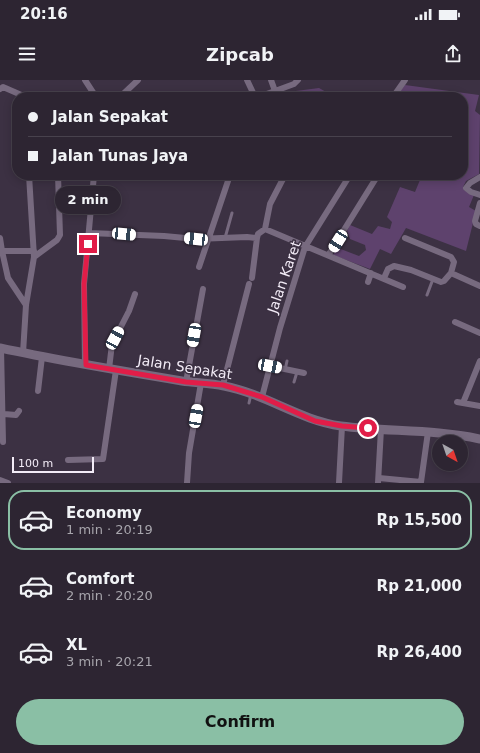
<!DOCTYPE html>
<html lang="en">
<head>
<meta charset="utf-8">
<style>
	:root { --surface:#2d2532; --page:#39313e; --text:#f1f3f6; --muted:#a7a5ac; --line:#48424d; --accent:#8abfa5 }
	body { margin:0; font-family:"DejaVu Sans",sans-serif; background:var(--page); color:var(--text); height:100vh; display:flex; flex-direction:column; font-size:15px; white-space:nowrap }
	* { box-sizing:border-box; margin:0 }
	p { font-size:13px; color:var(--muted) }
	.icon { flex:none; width:22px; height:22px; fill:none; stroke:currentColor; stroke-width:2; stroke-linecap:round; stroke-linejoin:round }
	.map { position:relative; height:403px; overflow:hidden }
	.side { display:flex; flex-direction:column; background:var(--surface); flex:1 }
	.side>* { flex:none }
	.hud { position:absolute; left:12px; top:12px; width:456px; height:88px; border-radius:16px; box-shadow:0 2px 10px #0003,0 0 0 1px var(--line); display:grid; align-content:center; height:88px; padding:0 16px; background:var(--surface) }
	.needle { width:26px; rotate:140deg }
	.tools { position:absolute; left:432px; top:355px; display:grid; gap:8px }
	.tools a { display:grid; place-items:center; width:36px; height:36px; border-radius:50%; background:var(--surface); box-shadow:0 2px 10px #0003,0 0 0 1px var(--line); font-size:20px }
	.scale { position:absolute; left:12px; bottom:10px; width:82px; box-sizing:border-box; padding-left:4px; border:2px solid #f3ecf7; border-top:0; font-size:11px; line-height:14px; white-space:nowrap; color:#f3ecf7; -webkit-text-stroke:3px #3c3143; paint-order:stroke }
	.end { position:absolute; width:18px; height:18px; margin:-9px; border:5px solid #e11d48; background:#fff; box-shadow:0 0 0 2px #fff }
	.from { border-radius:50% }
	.bubble { position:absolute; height:28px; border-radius:14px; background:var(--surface); box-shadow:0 2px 10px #0003,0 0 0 1px var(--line); font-size:13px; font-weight:600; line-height:28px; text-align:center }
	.car { position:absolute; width:12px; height:24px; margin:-12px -6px; border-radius:5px; box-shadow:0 0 3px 1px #0007; background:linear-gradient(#fff 24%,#345 0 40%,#fff 0 76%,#345 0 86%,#fff 0) }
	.hud b { display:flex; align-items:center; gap:14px; height:38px; font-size:15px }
	.hud b+b { border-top:1px solid var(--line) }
	.hud i { width:10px; height:10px; background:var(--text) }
	ul { padding:7px 0 0; list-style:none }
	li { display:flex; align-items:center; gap:12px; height:60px; margin:0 8px 6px; padding:0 8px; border:2px solid transparent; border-radius:16px }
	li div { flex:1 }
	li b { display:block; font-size:15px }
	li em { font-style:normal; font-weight:600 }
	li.selected { border-color:var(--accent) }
	li>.icon { width:36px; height:36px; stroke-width:1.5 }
	.action { display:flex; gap:8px; margin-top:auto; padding:8px 16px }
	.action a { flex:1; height:46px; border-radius:24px; background:var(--accent); color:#111; font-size:16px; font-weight:600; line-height:46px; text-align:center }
	.status { display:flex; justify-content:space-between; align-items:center; height:28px; padding:0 20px; background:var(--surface); direction:ltr }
	.status svg { height:11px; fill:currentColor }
	header { display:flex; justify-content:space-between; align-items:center; height:52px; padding:0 16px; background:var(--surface); font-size:18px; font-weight:600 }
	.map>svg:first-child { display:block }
	.green { fill:#5e426d }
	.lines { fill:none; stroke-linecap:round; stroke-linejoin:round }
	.service { stroke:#776a7f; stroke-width:3 }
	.minor { stroke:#776a7f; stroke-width:6 }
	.secondary { stroke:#776a7f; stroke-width:9 }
	.route { stroke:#e11d48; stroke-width:5 }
	.labels { text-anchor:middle; stroke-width:3; stroke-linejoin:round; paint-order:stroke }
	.street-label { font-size:14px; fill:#f3ecf7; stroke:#3c3143 }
</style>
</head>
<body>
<div class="status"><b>20:16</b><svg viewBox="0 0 49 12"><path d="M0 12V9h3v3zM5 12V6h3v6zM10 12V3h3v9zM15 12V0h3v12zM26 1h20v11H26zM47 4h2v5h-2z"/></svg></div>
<header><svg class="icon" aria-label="menu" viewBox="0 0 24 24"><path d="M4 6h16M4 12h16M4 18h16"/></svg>Zipcab<svg class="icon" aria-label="share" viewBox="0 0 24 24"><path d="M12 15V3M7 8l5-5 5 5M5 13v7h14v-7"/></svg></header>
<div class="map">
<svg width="480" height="403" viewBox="0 0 480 403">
	<rect width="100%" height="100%" fill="#3c3143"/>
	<!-- green -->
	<path class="green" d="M 405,5 L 479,15 L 475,31 L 480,35 L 479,94 L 466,101 L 463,107 L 464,110 L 474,115 L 469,127 L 476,131 L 466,171 L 406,148 L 391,174 L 380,169 L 370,189 L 333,175 L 338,168 L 359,176 L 366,170 L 365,165 L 350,159 L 347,151 L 350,145 L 372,154 L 378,146 L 390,149 L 392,142 L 387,137 L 400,107 L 415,112 L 422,95 L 463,95 L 463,17 L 396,17 Z
		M 319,8 L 335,17 L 288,17 L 288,12 Z"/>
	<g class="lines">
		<!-- service -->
		<path class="service" d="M 225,158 L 232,133
			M 427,215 L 433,199
			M 285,290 L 287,281
			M 294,302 L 297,292
			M 249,323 L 251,314"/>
		<!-- minor -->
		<path class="minor" d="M 85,0 L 96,17
			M 247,0 L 255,17
			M 0,9 L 3,7 L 26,17
			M 275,11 L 294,4 L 298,0
			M 120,17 L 138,0
			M 258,17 L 275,11 L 271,0
			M 393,17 L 405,0
			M 29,95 L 34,177
			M 480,97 L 470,103 L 466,108 L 471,112 L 480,115
			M 480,123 L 475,141 L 476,144 L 480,146
			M 265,149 L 270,124 L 285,95
			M 89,153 L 164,156 L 196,159 L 247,157 L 257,158 L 258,154 L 265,149 L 403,207
			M 0,158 L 2,171 L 34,171
			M 405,158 L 451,177 L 454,182 L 451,193 L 480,206
			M 2,171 L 8,198 L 26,225
			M 329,174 L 378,95
			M 199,187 L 230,95
			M 252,198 L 257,158
			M 384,198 L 388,189 L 394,186 L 411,190 L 441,202 L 444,201 L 451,193
			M 368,202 L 371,193
			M 455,242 L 480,253
			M 1,268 L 3,362
			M 23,273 L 26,225 L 34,177 L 57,160 L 60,155 L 58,95
			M 85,285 L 84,204 L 94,95
			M 270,286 L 304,293
			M 109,289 L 112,264 L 129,231 L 135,214
			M 186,302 L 203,209
			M 223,305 L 249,204
			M 38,311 L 42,277
			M 262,317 L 280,248 L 305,167 L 350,95
			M 457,322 L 480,326
			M 463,323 L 480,281
			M 4,334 L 16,335 L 19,331
			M 68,380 L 103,379 L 116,290
			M 379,398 L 421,402 L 428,352
			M 0,400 L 8,403
			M 187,403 L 189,373 L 201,303
			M 339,403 L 342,346
			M 378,403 L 381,349"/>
		<!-- secondary -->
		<path class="secondary" d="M 0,268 C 60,281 121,291 182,301 C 196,303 210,303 224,306 C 266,314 299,340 341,346 C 387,352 434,349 480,359"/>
	</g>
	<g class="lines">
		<!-- route -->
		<path class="route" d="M 88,164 L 84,204 L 86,285 L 186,302 L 223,305 L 262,317 L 315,341 L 342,346 L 368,348"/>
	</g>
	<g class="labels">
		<!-- street labels -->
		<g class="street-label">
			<text transform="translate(284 197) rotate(-71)" y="5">Jalan Karet</text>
			<text transform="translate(185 287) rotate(9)" y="5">Jalan Sepakat</text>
		</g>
	</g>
</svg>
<div class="tools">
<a><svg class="needle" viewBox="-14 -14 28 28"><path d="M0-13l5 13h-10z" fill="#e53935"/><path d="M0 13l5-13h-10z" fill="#a7a5ac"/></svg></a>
</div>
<div class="scale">100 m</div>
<i class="end from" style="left:368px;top:348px"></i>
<i class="end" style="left:88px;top:164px"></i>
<div class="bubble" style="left:55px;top:106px;width:66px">2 min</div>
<i class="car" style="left:124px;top:154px;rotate:95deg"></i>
<i class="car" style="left:196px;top:159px;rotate:276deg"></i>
<i class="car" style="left:338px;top:161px;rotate:212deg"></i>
<i class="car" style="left:194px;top:255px;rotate:190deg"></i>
<i class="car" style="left:115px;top:258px;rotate:28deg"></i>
<i class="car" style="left:270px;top:286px;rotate:101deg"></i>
<i class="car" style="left:196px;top:336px;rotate:10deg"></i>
<div class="hud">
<b><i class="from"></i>Jalan Sepakat</b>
<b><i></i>Jalan Tunas Jaya</b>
</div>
</div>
<section class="side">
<ul>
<li class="selected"><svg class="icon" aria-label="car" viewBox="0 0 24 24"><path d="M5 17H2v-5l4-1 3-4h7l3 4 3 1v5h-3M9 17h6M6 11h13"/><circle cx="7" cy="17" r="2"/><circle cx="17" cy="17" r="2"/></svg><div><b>Economy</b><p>1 min · 20:19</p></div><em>Rp 15,500</em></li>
<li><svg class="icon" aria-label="car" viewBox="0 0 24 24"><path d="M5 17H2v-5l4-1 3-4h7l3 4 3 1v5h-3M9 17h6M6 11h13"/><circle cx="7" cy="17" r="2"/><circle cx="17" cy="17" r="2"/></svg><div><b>Comfort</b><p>2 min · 20:20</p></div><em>Rp 21,000</em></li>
<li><svg class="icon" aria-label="car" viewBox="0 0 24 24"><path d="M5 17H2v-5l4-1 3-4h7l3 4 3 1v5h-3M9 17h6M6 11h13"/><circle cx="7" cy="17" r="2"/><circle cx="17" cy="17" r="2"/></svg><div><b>XL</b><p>3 min · 20:21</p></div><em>Rp 26,400</em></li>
</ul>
<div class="action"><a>Confirm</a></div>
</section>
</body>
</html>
